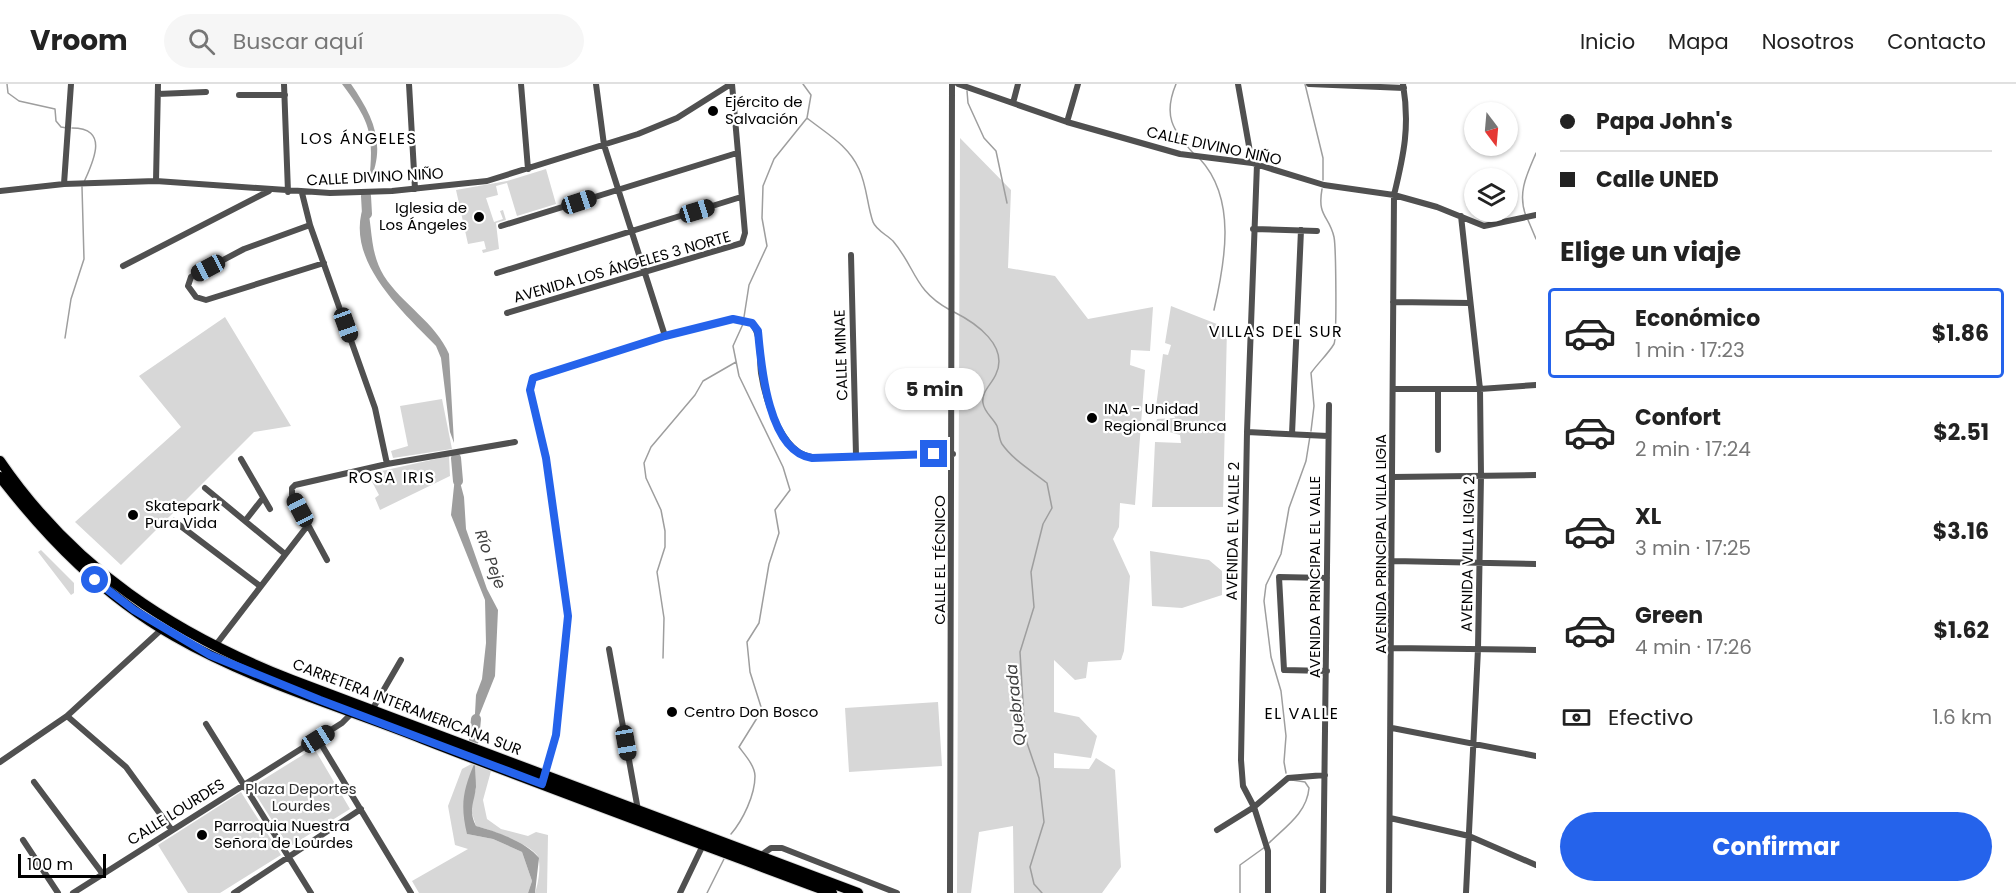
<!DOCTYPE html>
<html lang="es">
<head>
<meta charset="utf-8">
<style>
	:root { --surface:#fff; --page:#f6f6f6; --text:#222; --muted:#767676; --line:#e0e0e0; --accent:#2563eb }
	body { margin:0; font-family:Poppins,sans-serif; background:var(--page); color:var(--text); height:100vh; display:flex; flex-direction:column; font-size:22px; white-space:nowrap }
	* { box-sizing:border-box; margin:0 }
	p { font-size:20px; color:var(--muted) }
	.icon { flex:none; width:33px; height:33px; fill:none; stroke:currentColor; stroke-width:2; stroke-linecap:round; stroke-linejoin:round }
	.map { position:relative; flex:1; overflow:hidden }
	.panel { display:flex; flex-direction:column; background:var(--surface); width:480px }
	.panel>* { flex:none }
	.hud { display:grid; align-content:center; height:132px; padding:0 24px; background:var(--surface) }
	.needle { width:39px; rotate:164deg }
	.fabs { position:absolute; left:1464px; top:18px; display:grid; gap:12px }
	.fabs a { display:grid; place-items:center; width:54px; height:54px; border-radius:50%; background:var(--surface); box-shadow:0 2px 4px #0004; font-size:30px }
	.scale { position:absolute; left:18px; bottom:15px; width:88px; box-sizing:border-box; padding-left:6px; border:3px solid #000; border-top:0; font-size:16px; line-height:21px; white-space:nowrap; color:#000; -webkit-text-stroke:4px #fff; paint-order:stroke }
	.end { position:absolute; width:27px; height:27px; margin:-14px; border:8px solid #2563eb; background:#fff; box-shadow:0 0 0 3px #fff }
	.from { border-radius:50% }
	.bubble { position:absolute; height:42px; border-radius:21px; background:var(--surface); box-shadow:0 2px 4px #0004; font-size:20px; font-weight:700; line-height:42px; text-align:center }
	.car { position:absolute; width:18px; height:36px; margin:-18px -9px; border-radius:8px; box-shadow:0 0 4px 2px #0007; background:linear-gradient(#222 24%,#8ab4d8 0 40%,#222 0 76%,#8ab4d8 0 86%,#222 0) }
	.hud b { display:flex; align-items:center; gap:21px; height:57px; font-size:22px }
	.hud b+b { border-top:2px solid var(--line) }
	.hud i { width:15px; height:15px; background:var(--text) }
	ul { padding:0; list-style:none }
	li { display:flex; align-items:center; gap:18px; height:90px; margin:0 12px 9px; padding:0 12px; border:3px solid transparent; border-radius:6px }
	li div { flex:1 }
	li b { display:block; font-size:22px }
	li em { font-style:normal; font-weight:700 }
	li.selected { border-color:var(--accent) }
	li>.icon { width:54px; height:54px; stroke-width:1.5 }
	h2 { padding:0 24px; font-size:27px; line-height:72px }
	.pay { display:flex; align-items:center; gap:15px; height:66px; padding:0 24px; font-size:22px }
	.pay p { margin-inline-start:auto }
	.primary-button { display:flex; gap:12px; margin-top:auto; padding:12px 24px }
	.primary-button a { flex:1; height:69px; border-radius:36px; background:var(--accent); color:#fff; font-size:24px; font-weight:700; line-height:69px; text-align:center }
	header { display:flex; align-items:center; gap:36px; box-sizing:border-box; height:84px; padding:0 30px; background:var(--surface); border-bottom:2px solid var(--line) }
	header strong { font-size:28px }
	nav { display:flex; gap:33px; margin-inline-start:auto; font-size:21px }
	.search { width:420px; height:54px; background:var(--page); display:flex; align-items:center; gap:15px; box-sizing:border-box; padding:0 21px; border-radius:33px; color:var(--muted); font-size:22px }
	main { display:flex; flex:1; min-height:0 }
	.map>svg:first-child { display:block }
	.green { fill:#d7d7d7 }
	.water { fill:#9e9e9e }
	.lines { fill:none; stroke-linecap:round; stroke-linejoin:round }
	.stream { stroke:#9e9e9e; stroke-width:1.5 }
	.river { stroke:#9e9e9e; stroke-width:10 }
	.trunk-casing { stroke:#dbdbdb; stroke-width:12 }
	.minor { stroke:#505050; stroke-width:6 }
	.trunk { stroke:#000; stroke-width:10 }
	.route { stroke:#2563eb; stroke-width:8 }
	.poi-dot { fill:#000; stroke:#fff; stroke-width:2 }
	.labels { text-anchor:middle; stroke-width:4.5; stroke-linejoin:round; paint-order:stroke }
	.poi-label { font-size:15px; fill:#000; stroke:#fff; text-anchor:start }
	.street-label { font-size:15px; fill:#000; stroke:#fff }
	.park-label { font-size:15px; fill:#2e2e2e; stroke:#fff }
	.neighbourhood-label { font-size:16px; letter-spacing:1.5px; fill:#000; stroke:#fff }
	.water-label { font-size:16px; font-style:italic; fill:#3f3f3f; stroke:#fff }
</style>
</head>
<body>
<header>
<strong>Vroom</strong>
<div class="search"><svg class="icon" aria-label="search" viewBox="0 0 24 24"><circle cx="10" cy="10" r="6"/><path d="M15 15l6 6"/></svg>Buscar aquí</div>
<nav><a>Inicio</a><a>Mapa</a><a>Nosotros</a><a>Contacto</a></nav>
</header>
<main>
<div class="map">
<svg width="1536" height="809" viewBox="0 0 1536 809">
	<rect width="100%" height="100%" fill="#fff"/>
	<!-- green -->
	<path class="green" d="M 960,54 L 1011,106 L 1008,184 L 1055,192 L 1088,235 L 1153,223 L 1150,267 L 1131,266 L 1130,281 L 1145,286 L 1135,421 L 1120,419 L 1119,443 L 1113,455 L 1130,492 L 1124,567 L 1121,576 L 1088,578 L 1086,594 L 1075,596 L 1054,576 L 1054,628 L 1079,633 L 1097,652 L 1091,674 L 1054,669 L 1054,684 L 1089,685 L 1096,674 L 1115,686 L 1121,783 L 1102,809 L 1014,809 L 1013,742 L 979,748 L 971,809 L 957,809 Z
		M 546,85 L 556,120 L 517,132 L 507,99 L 496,102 L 498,111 L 486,114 L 494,138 L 503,135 L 500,127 L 503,126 L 506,136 L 496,139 L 499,165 L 483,169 L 482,166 L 486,165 L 484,157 L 468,160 L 456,106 L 507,97 Z
		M 1171,222 L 1227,244 L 1223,423 L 1152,423 L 1155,358 L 1181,359 L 1180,351 L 1155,344 L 1157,335 L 1175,334 L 1172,325 L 1156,323 L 1163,270 L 1168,271 L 1171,261 L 1165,259 Z
		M 225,233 L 291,342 L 254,348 L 121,481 L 75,438 L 181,343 L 139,292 Z
		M 442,315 L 452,365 L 393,374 L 391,367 L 408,362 L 400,322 Z
		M 449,372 L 450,392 L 380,426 L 375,414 L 379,411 L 368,390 Z
		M 41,466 L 74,499 L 74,509 L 71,511 L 38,468 Z
		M 1150,467 L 1209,476 L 1222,487 L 1222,511 L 1182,524 L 1152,522 Z
		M 938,618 L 942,682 L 849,688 L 845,624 Z
		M 314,664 L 350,725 L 289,763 L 251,703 Z
		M 475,678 L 491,687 L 483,716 L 487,735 L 501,745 L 528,752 L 536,748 L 548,751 L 547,809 L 535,809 C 538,801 542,779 537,771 C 527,759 491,746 476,742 L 470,723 L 476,705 L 475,680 L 467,750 L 493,755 L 522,768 L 532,797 L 528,809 L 419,809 L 412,797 L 468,765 L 455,761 L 448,722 L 462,685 Z
		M 241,708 L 281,771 L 220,809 L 188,809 L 158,761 Z"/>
	<!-- water -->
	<path class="water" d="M 342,0 L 351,0 C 373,32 387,61 369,99 C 374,50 371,39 342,0 Z
		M 366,116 C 373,142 369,168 384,192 C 402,220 436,239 449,270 L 454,359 L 450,348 L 441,274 L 436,262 C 401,226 340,172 366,116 Z
		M 456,383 L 464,413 L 466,445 L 487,505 L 498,526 L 495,592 L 479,632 L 480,643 L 474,648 L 476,611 L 482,595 L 486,559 L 485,516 L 451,431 Z
		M 475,678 C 475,686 476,695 476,703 C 474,720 468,726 476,742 C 495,747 527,758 539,774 L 535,809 L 528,809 L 532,797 L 522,768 L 493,755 L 467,750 C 460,720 463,706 475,678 Z"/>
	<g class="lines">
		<!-- stream -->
		<path class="stream" d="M 7,0 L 8,9 L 19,17 L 55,25 L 56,37 L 61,43 L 67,44
			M 1176,0 C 1163,31 1172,46 1194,70
			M 1305,0 L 1323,74 L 1323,96
			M 967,7 L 968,19 L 984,54 L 996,67 L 1007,119
			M 807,34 C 827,50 848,61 859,85 C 867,102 867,121 873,138 C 876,146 887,151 893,157 C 916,184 914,207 950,226
			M 72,44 C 110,44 93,78 84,98
			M 1200,75 C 1237,115 1225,178 1214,226
			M 1526,132 C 1517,109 1527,90 1536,69
			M 1528,136 L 1536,155
			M 954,228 C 976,239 1009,262 996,290 C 992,300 981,308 983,319 C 984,328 993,334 997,342 C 999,348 999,355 1002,360 C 1013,376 1032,387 1047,399 L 1052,424 L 1043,440 L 1031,488 L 1034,523 L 1020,568 L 1025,653 L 1039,694 L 1044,738 L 1030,783 L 1034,800 L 1042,809
			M 744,233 L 749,201 L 767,162 L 762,134 L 763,102 L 774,75 L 807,34 L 811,11 L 803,0
			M 65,254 L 71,215 L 84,175 L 82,103
			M 1311,347 L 1314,322 L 1311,289 C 1318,279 1328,270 1334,260 C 1337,254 1336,163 1334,153 C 1329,131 1317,133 1322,105
			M 663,574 L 664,534 L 657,488 L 665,463 L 665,447 L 661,426 L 646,394 L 644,379 L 651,363 L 695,311 L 703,297 L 736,278
			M 1286,689 L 1284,678 L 1286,652 L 1281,607 L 1271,573 L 1264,517 L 1266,501 L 1281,470 L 1289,424 L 1306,377 L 1310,352
			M 731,750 C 743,736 755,711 755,692 C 755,682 745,671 739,663 L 762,626 L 750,588 L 747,558 L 759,539 L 769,480 L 779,449 L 775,426 L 790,406 L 783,383 L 739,292 L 733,262 L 743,240
			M 1269,759 C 1285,743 1307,729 1309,704 L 1305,698 L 1292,696
			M 707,809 L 724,775
			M 1240,809 L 1240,781 L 1265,763"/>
		<!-- river -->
		<path class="river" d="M 366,112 L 367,130
			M 456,374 L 458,397
			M 474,656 L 476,635"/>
		<defs>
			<path id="trunk" d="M 0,377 C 74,485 172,549 292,596 L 858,809
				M 0,393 C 49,456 104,512 174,552 C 252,597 340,622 423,655 C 559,708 696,758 832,809"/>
		</defs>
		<!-- trunk casing -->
		<use href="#trunk" class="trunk-casing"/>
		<!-- minor -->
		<path class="minor" d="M 284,0 L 288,108
			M 409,0 L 415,105
			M 521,0 L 528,85
			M 596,0 L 604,61 L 665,252
			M 958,0 L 1067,38 L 1180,70 L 1252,79 L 1324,101 L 1394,111 L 1437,123 L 1484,142 L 1536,131
			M 1238,0 L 1252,79
			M 1309,0 L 1404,4
			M 158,10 L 206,8
			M 239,11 L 285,11
			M 1013,19 L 1018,0
			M 1067,38 L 1078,0
			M 1257,80 L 1247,348 L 1241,676 L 1243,702 L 1254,723 L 1268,767 L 1268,809
			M 156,97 L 158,0
			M 64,100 L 71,0
			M 0,107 L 64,100 L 156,97 L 330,109 L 392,107 L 487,97 L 638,50 L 677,34 L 731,0
			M 302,109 L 310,141 L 375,324 L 387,380
			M 1461,132 L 1480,305 L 1481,392 L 1478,565 L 1466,809
			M 310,141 L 244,165 L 191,193 L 188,202 L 196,213 L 206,216 L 324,179
			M 501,142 L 737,69
			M 1253,145 L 1317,147
			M 851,171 L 856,371
			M 123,182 L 269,107
			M 497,189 L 741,113
			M 1393,218 L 1470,219
			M 507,229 L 742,159 L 745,149 L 732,0
			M 1393,305 L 1480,305 L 1536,301
			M 1438,305 L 1438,366
			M 1247,348 L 1328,352
			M 1292,350 L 1301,146
			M 241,375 L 270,425
			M 1393,393 L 1536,391
			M 205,404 L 285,470
			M 174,437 L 260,502
			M 245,437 L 263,414
			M 327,476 L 292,411 L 292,404 L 295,401 L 387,380 L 515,358
			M 1393,477 L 1536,480
			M 1327,494 L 1279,493 L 1284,586 L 1327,587
			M 215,562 L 308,441
			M 1392,564 L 1536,566
			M 609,565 L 638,726
			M 372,626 L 401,576
			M 67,632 L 162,545
			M 206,640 L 311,809
			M 1392,644 L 1536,672
			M 318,655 L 411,809
			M 0,678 L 67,632 L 126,683 L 171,745
			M 544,694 L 556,651 L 568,532 L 546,374 L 530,306 L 533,294 L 665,252 L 733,235 L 752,239 C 762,253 759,272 761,289 C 765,315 782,370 812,373 L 953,370
			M 34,698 L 102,789
			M 1390,734 L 1469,752 L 1536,781
			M 1217,746 L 1254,723 L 1288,694 L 1325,691
			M 23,756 L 58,809
			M 760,772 L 771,764 L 782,764 L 897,809
			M 73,809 L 342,639 L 352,629
			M 234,809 L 361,725
			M 680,809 L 703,761
			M 950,809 L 952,0
			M 1323,809 L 1329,321
			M 1389,809 L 1394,111 C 1404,70 1410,42 1403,0"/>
		<!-- trunk -->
		<use href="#trunk" class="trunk"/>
	</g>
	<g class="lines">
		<!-- route -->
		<path class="route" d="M 95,496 L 134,526 L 210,571 L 320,616 L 542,700 L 556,651 L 568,532 L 546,374 L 530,306 L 533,294 L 665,252 L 733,235 L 752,239 L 758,247 C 761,281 768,368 812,374 L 934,370"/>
	</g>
	<!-- markers -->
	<g class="poi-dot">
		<circle cx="713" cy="27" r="6"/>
		<circle cx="479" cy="133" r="6"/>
		<circle cx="1092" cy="334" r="6"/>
		<circle cx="133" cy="431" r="6"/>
		<circle cx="672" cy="628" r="6"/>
		<circle cx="202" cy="751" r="6"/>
	</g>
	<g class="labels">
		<!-- poi labels -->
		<g class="poi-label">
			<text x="725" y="23">Ejército de<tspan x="725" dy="17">Salvación</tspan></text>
			<text x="467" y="129" text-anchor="end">Iglesia de<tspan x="467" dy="17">Los Ángeles</tspan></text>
			<text x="1104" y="330">INA - Unidad<tspan x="1104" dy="17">Regional Brunca</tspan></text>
			<text x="145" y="427">Skatepark<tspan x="145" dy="17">Pura Vida</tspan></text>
			<text x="684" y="633">Centro Don Bosco</text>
			<text x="214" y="747">Parroquia Nuestra<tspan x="214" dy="17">Señora de Lourdes</tspan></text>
		</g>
		<!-- street labels -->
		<g class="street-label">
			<text transform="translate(1214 62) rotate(12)" y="5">CALLE DIVINO NIÑO</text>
			<text transform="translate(375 93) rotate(-3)" y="5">CALLE DIVINO NIÑO</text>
			<text transform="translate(622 183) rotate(-16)" y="5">AVENIDA LOS ÁNGELES 3 NORTE</text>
			<text transform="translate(841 271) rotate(-92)" y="5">CALLE MINAE</text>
			<text transform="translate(1233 447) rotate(-89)" y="5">AVENIDA EL VALLE 2</text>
			<text transform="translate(1381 460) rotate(-90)" y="5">AVENIDA PRINCIPAL VILLA LIGIA</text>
			<text transform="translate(1468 470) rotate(-89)" y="5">AVENIDA VILLA LIGIA 2</text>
			<text transform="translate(940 476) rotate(-90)" y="5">CALLE EL TÉCNICO</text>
			<text transform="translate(1315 493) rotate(-90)" y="5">AVENIDA PRINCIPAL EL VALLE</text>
			<text transform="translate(407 623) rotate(21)" y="5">CARRETERA INTERAMERICANA SUR</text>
			<text transform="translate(176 728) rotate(-32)" y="5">CALLE LOURDES</text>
		</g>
		<!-- park labels -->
		<g class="park-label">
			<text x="301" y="710">Plaza Deportes<tspan x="301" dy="17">Lourdes</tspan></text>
		</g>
		<!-- neighbourhood labels -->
		<g class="neighbourhood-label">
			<text x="359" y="60">LOS ÁNGELES</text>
			<text x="1276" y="253">VILLAS DEL SUR</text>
			<text x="392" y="399">ROSA IRIS</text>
			<text x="1302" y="635">EL VALLE</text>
		</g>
		<!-- water labels -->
		<g class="water-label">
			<text transform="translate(491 475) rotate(70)" y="6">Río Peje</text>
			<text transform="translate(1015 621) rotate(-96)" y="6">Quebrada</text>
		</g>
	</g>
</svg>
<div class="fabs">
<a><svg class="needle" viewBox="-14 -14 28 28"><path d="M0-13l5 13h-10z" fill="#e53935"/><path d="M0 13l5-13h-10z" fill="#767676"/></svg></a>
<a><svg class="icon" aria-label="layers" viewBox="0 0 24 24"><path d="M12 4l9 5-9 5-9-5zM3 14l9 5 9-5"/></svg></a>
</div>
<div class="scale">100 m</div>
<i class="end from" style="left:95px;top:496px"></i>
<i class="end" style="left:934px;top:370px"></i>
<div class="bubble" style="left:885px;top:284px;width:99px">5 min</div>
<i class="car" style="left:579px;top:118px;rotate:72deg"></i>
<i class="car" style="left:697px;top:127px;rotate:73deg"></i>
<i class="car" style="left:208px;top:184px;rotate:242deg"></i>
<i class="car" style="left:346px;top:241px;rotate:160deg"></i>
<i class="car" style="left:300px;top:426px;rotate:332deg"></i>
<i class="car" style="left:318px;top:655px;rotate:58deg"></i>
<i class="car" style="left:626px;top:659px;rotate:170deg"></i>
</div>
<section class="panel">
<div class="hud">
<b><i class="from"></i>Papa John's</b>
<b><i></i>Calle UNED</b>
</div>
<h2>Elige un viaje</h2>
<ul>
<li class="selected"><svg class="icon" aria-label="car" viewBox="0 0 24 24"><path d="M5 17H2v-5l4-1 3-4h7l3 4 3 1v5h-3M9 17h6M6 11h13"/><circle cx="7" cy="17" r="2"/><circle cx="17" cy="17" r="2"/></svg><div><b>Económico</b><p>1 min · 17:23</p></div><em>$1.86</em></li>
<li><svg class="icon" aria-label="car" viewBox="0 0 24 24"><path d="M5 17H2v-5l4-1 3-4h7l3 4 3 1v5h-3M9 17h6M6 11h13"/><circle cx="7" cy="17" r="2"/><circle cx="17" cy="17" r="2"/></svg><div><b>Confort</b><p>2 min · 17:24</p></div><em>$2.51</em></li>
<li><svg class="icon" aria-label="car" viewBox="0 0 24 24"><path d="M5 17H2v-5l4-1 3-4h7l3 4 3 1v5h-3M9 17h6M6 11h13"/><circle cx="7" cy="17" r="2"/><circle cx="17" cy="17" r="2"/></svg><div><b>XL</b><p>3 min · 17:25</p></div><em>$3.16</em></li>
<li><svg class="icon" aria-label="car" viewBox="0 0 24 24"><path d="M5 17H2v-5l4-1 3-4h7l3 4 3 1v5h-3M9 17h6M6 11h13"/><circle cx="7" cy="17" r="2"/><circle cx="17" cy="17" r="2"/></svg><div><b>Green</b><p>4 min · 17:26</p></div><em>$1.62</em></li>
</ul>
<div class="pay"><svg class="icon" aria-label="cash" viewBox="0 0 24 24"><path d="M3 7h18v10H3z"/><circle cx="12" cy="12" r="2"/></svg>Efectivo<p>1.6 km</p></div>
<div class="primary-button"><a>Confirmar</a></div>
</section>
</main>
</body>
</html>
